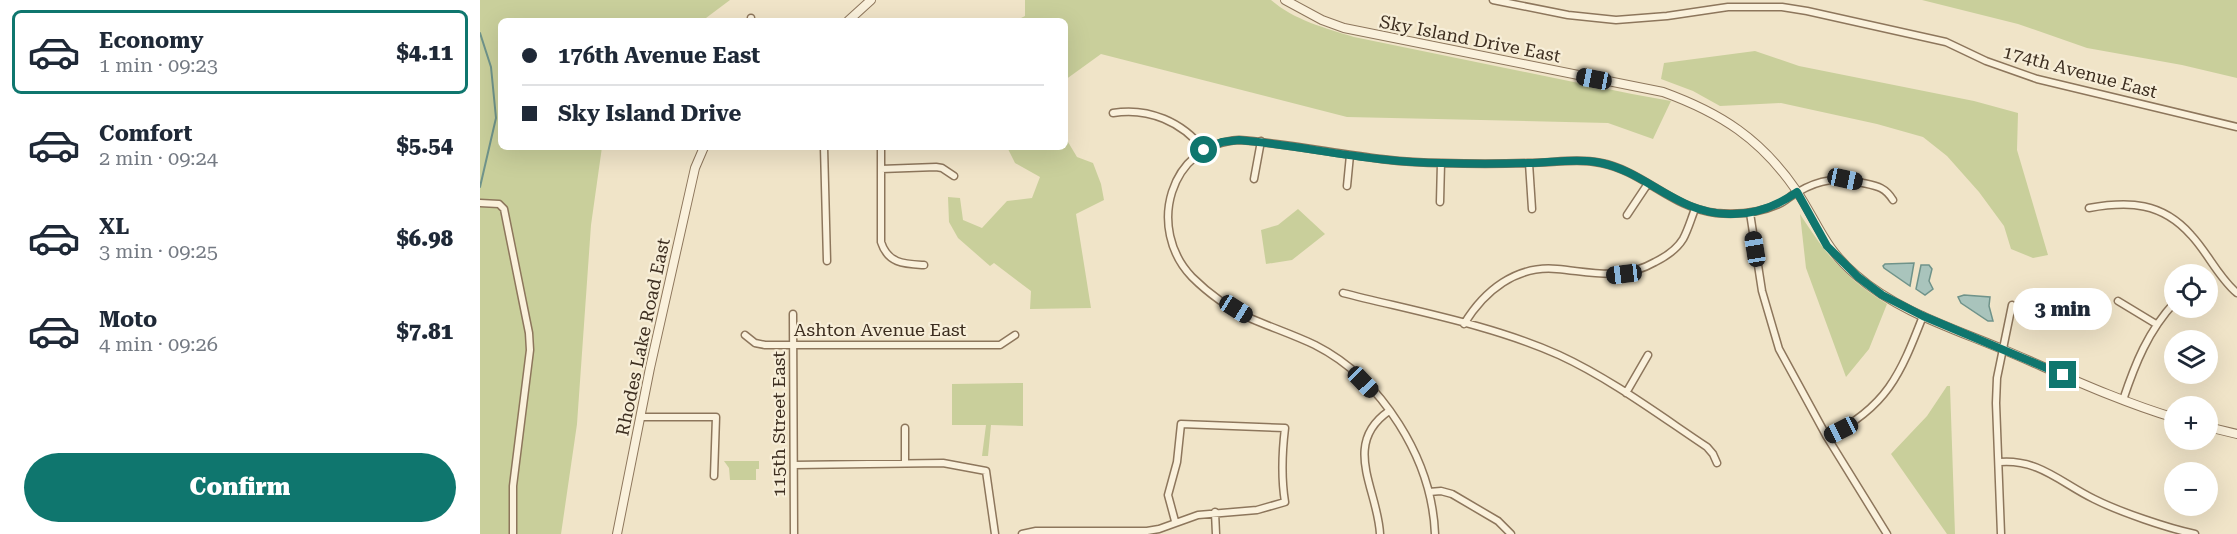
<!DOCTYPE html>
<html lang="en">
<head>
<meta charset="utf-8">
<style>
	:root { --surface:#fff; --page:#f2f2f3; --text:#1f2937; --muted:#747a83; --line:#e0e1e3; --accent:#0f766e }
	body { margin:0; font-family:"Roboto Serif",serif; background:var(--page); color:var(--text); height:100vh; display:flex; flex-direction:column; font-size:22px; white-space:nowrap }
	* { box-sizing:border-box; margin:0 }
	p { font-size:20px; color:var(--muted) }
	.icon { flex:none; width:33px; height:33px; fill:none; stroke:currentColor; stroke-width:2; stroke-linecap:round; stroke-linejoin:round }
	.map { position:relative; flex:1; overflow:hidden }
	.panel { display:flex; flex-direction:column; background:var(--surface); width:480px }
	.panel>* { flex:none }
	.hud { position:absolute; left:18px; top:18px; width:570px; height:132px; border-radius:9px; box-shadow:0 6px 24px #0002; display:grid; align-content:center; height:132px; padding:0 24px; background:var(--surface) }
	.buttons { position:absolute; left:1684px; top:264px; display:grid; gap:12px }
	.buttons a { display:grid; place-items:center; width:54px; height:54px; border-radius:50%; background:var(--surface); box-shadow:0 6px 24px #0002; font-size:30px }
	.end { position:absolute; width:27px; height:27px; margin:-14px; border:8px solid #0f766e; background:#fff; box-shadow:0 0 0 3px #fff }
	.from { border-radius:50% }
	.bubble { position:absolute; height:42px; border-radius:21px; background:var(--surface); box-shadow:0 6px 24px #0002; font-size:20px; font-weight:800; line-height:42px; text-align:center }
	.car { position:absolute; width:18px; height:36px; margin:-18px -9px; border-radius:8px; box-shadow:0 0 4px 2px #0007; background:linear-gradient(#222 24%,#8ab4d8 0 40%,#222 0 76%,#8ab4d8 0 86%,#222 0) }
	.hud b { display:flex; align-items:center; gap:21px; height:57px; font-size:22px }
	.hud b+b { border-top:2px solid var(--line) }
	.hud i { width:15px; height:15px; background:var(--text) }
	ul { padding:10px 0 0; list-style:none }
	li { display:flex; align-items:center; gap:18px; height:84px; margin:0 12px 9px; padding:0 12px; border:3px solid transparent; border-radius:9px }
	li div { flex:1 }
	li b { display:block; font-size:22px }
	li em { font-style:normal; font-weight:800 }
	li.selected { border-color:var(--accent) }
	li>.icon { width:54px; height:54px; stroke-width:1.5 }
	.button { display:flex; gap:12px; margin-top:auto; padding:12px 24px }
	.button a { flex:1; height:69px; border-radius:36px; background:var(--accent); color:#fff; font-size:24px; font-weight:800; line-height:69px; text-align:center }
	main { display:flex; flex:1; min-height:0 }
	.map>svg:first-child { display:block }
	.green { fill:#c9cf9b }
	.water { fill:#a9c4bc; stroke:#6f938a; stroke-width:1.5 }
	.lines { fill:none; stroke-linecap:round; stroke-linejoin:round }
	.stream { stroke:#6f938a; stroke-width:2 }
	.minor-casing { stroke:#8d765c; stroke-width:9 }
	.tertiary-casing { stroke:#8d765c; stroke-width:10 }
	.minor { stroke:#faf1dc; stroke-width:6 }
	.tertiary { stroke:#faf1dc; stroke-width:8 }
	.route { stroke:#0f766e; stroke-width:8 }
	.labels { text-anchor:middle; stroke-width:4.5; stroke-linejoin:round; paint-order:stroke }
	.street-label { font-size:18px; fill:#3d2e20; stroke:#f7eed8 }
</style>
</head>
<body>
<main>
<section class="panel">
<ul>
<li class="selected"><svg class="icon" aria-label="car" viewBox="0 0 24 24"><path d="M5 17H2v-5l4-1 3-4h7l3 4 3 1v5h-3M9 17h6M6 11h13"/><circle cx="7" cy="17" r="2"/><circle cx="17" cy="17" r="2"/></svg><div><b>Economy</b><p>1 min · 09:23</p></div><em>$4.11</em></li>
<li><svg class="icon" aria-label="car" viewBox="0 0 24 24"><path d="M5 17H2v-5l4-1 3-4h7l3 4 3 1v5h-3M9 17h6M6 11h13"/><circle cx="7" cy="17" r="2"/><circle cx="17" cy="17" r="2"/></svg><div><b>Comfort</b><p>2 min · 09:24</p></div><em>$5.54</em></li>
<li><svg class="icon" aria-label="car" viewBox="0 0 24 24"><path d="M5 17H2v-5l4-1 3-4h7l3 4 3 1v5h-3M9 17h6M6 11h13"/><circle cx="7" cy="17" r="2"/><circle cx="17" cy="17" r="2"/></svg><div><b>XL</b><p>3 min · 09:25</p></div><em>$6.98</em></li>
<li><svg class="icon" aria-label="car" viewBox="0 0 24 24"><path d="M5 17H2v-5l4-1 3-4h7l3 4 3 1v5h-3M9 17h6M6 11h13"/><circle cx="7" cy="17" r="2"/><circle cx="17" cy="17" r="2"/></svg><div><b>Moto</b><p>4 min · 09:26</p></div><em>$7.81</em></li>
</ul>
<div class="button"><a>Confirm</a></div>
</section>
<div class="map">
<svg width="1757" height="534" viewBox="0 0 1757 534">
	<rect width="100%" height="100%" fill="#f0e4c8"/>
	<!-- green -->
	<path class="green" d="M 0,0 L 250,0 L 222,21 L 21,21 L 21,147 L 122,147 L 111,225 L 97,424 L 81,534 L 0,534 Z
		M 545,0 L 791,0 C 814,20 845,28 874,37 L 1152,94 L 1191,101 L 1173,139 L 1128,123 L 867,117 L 621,54 L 585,80 L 585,21 L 535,21 L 545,16 Z
		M 1442,0 L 1757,0 L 1757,78 L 1702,65 L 1607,48 L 1538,24 Z
		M 1275,51 L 1319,66 L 1494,101 L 1538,113 L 1537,150 L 1568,255 L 1553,258 L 1531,249 L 1524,226 L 1499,192 L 1467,156 L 1443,137 L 1397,124 L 1301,103 L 1240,106 L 1213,91 L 1181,79 L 1184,63 Z
		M 585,137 L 597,157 L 613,163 L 621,184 L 624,200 L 596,214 L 611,308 L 550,309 L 551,291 L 514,263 L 510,266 L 478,238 L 469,222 L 468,197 L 480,198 L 483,220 L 502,228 L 527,201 L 552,198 L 560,177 L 535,163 L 527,147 L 585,147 Z
		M 818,209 L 845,234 L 812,260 L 786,264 L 781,230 L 798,225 Z
		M 1320,214 C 1347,256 1364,277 1407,304 L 1389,349 L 1366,377 L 1326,268 Z
		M 543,383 L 543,426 L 511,425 L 508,456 L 502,456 L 506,425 L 472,425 L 472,384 Z
		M 1467,386 L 1470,386 L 1475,534 L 1467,534 L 1411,454 L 1447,416 Z
		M 244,461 L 279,461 L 279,469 L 276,469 L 276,480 L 250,480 L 249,468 Z"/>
	<!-- water -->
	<path class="water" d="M 1434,263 L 1430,286 L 1404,268 L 1403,266 L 1405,264 Z
		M 1441,265 L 1449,265 L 1452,269 L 1449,281 L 1453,289 L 1445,295 L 1436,289 Z
		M 1484,295 L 1510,297 L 1509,306 L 1513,321 L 1508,321 L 1481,303 L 1478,297 Z"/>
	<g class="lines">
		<!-- stream -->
		<path class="stream" d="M 0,33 L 11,67 L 16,118 L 0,187"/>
		<defs>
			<path id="minor" d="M 1013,0 L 1088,15 L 1136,20 L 1187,16 L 1248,7 L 1302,7 L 1327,11 L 1466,42 L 1506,61 L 1557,79 L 1757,127
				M 271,18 L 271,21
				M 633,113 C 668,107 703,122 724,150
				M 344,147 L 347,261
				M 401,147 L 401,242 C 408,264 425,264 444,265
				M 1049,163 L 1052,209
				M 401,169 L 456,167 L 462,168 L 474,176
				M 774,179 L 781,141
				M 867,186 L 870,155
				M 960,202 L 961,163
				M 0,203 L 19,204 L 24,209 L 49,333 L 50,350 L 33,486 L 33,534
				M 1609,208 C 1649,201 1682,202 1711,235 C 1728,253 1738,277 1757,293
				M 1270,213 L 1282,291 L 1299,349 L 1347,437 L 1407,534
				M 1147,215 L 1167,185
				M 863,293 C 934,311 1012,325 1079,355 C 1131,379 1179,415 1227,447 L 1233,454 L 1237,463
				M 1638,301 L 1676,324
				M 313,314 L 314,534
				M 984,324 C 1004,291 1036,265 1077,269 C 1112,272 1142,281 1175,262 C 1185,257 1197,249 1203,239 C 1208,230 1211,219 1215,209
				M 265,335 L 275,343 L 285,345 L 520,345 L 535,335
				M 1146,393 L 1168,355
				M 1643,400 C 1655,364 1668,331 1695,302
				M 161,417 L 236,417 L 234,476
				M 425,428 L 425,463
				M 1347,437 C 1407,407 1420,375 1443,316
				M 1520,462 C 1559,459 1581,483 1614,499 C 1640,512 1687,528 1715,534
				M 314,465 L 463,463 L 506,471 L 515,534
				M 949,492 L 961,491 L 972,494 L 1018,521 L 1031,534
				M 735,512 L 736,534
				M 542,534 L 556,531 L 667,531 L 679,529 L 718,515 L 777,510 L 805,502 C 801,477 802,453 805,428 L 701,424 L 697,462 L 688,495 L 695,521
				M 900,534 C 898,490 861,444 909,411
				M 955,534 C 952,459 902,379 835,345 C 814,335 793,328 772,319 C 751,310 728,293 712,277 C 666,229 689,144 759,140 C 827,145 894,163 962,163 C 991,164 1020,164 1048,163 C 1073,163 1097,158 1121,163 C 1163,171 1192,208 1236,213 C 1258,215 1279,213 1299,204 C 1306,201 1311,195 1318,192 C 1340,179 1358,177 1383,183 C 1397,186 1405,187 1413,200
				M 1521,534 L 1516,403 L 1517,378 L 1532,305"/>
			<path id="tertiary" d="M 805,0 L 842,20 L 864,28 L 1183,92 C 1241,113 1281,139 1316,190 C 1338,223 1344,248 1376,275 C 1417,311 1472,328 1522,349 C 1579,373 1635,400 1695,418
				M 368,21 L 391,0
				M 1728,427 L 1757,434
				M 137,534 L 170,368 L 215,168 L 224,147"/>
		</defs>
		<!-- minor casing -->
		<use href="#minor" class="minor-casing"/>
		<!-- tertiary casing -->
		<use href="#tertiary" class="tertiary-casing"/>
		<!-- minor -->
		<use href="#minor" class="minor"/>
		<!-- tertiary -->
		<use href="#tertiary" class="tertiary"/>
	</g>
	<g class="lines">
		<!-- route -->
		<path class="route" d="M 724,150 L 742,142 L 759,140 C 826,146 893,163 962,163 C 990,164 1019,164 1048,163 C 1070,163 1093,158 1116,162 C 1166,170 1194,213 1249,214 C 1274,215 1297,206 1317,192 L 1347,246 L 1378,277 L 1402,295 L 1443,316 L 1583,375"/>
	</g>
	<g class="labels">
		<!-- street labels -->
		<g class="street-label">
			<text transform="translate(990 39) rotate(11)" y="6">Sky Island Drive East</text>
			<text transform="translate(1600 72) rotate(15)" y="6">174th Avenue East</text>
			<text x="400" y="336">Ashton Avenue East</text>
			<text transform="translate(163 337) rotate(-78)" y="6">Rhodes Lake Road East</text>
			<text transform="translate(299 424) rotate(-90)" y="6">115th Street East</text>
		</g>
	</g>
</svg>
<div class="buttons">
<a><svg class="icon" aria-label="locate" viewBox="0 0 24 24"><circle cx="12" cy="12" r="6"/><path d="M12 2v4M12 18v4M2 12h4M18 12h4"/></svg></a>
<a><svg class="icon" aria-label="layers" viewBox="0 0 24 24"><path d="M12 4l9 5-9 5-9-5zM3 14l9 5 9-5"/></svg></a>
<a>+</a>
<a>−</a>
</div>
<i class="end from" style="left:724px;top:150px"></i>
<i class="end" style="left:1583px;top:375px"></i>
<div class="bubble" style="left:1533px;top:288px;width:99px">3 min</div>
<i class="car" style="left:1114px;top:79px;rotate:281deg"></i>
<i class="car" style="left:1365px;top:179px;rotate:102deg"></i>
<i class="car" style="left:1275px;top:249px;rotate:351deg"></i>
<i class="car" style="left:1144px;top:274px;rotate:263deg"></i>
<i class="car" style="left:756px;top:309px;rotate:122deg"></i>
<i class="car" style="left:883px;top:382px;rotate:136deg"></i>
<i class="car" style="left:1361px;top:430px;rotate:243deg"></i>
<div class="hud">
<b><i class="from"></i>176th Avenue East</b>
<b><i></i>Sky Island Drive</b>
</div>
</div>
</main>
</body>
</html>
